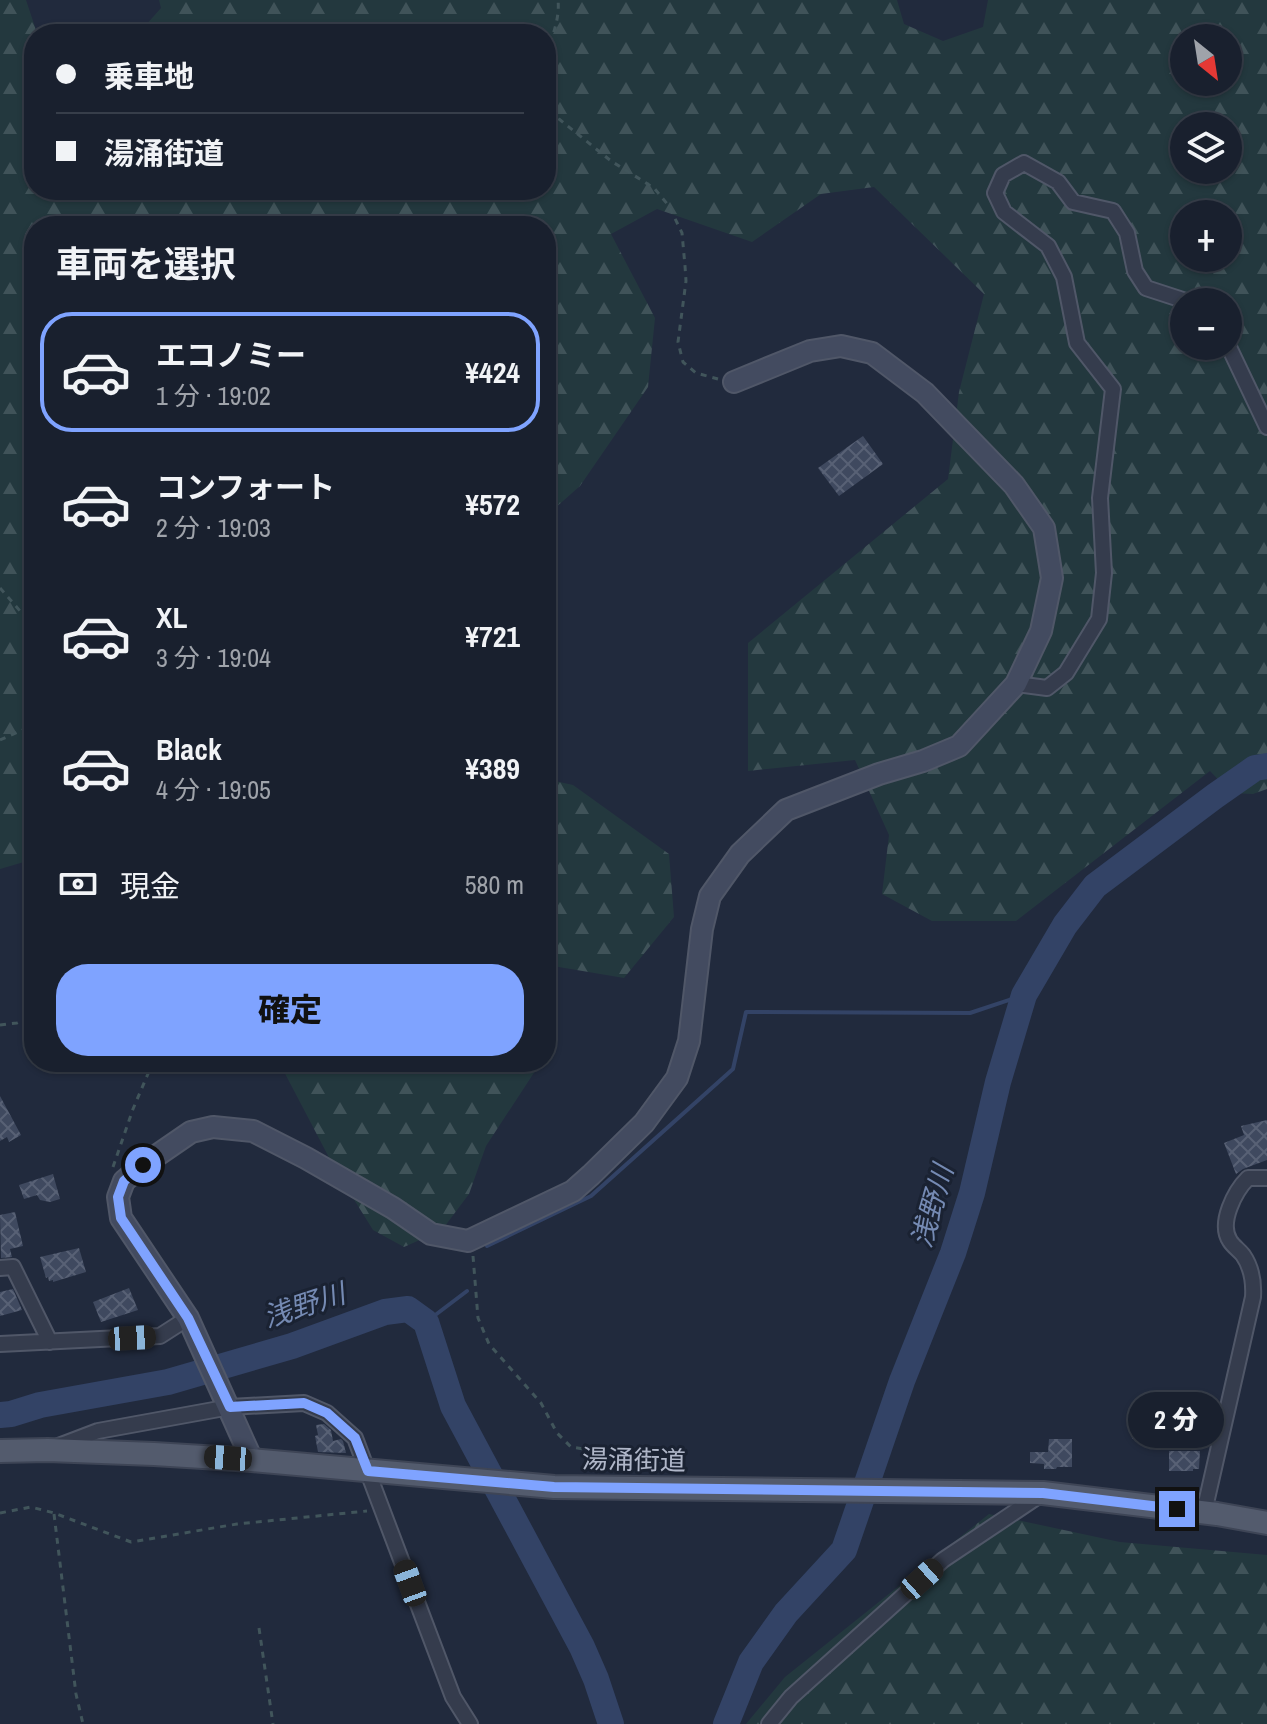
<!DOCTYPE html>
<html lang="ja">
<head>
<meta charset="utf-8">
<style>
	:root { --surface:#19202e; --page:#262d3a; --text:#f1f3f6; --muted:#9fa3aa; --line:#373e4a; --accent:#7fa3ff }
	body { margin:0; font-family:"Archivo Narrow","Noto Sans JP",sans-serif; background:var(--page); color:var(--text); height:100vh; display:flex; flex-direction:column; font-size:30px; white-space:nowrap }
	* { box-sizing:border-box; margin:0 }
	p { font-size:26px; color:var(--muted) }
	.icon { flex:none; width:44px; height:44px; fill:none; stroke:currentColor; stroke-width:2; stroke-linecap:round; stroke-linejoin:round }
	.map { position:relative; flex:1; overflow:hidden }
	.sheet { position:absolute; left:24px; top:216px; width:532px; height:856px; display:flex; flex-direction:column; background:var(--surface); border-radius:32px; box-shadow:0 2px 6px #0004,0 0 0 2px var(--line) }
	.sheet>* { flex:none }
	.hud { position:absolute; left:24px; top:24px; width:532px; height:176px; border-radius:32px; box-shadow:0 2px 6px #0004,0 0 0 2px var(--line); display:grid; align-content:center; height:176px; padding:0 32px; background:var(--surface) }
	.needle { width:52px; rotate:150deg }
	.controls { position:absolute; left:1170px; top:24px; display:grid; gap:16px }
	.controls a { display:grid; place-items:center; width:72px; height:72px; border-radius:50%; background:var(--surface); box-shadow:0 2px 6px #0004,0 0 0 2px var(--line); font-size:40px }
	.end { position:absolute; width:36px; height:36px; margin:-18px; border:10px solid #7fa3ff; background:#111; box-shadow:0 0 0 4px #111 }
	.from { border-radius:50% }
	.bubble { position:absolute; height:56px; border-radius:28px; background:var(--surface); box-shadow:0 2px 6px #0004,0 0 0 2px var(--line); font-size:26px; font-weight:800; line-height:56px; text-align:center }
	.car { position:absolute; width:24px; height:48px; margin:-24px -12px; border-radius:10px; box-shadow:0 0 6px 2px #0007; background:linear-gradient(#222 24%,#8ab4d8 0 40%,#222 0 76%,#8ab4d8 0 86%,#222 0) }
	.hud b { display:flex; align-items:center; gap:28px; height:76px; font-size:30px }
	.hud b+b { border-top:2px solid var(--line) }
	.hud i { width:20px; height:20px; background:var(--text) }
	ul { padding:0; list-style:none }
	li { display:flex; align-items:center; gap:24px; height:120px; margin:0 16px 12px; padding:0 16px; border:4px solid transparent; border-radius:32px }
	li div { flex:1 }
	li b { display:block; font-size:30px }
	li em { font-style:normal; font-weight:800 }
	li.on { border-color:var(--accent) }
	li>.icon { width:72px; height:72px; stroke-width:1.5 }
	h2 { padding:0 32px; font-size:36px; line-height:96px }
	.pay { display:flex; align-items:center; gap:20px; height:88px; padding:0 32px; font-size:30px }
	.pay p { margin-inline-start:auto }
	.button { display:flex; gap:16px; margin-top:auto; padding:16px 32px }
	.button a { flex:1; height:92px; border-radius:32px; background:var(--accent); color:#111; font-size:32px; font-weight:800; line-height:92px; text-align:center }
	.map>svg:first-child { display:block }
	.forest { fill:url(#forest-firs); fill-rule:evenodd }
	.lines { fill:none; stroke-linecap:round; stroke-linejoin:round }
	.stream { stroke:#334366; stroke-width:4 }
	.river { stroke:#334366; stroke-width:26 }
	.building { fill:url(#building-cross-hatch) }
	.street-casing { stroke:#505768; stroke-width:18 }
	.secondary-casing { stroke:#505768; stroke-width:24 }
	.primary-casing { stroke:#3e4556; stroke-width:26 }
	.path { stroke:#41555b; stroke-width:3; stroke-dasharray:6 6; stroke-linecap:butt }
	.street { stroke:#353c4d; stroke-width:14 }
	.secondary { stroke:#434b60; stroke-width:20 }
	.primary { stroke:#535b6d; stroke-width:22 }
	.route { stroke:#7fa3ff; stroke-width:10 }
	.labels { text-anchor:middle; stroke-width:6; stroke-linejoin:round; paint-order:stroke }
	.street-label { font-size:26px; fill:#b0b7c9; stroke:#1a2232 }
	.water-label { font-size:28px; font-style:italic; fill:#758ab3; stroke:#1a2232 }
</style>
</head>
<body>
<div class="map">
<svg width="1267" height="1724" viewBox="0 0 1267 1724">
	<defs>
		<pattern id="forest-firs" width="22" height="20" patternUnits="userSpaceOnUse" patternTransform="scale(2)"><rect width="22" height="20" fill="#23383e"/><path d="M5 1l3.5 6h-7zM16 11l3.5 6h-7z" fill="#405359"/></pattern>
		<pattern id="building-cross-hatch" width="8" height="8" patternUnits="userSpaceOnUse" patternTransform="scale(2)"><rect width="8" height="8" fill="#3f495f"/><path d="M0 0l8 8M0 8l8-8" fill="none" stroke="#586175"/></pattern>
	</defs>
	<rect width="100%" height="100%" fill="#212a3d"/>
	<!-- forest -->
	<path class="forest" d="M 0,0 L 26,0 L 36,30 L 53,34 L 34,34 L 34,190 L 546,190 L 546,34 L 138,34 L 161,8 L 159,0 L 897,0 L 904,24 L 943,41 L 983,27 L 988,0 L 1267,0 L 1267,789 L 1253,794 L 1231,793 L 1210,771 L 1016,921 L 932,921 L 882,894 L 889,835 L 855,760 L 748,771 L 748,643 L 948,479 L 959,392 L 984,294 L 874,187 L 821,194 L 752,242 L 657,209 L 611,234 L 655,318 L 648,387 L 580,486 L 546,516 L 546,226 L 34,226 L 34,859 L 0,869 ZM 1184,38 L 1228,38 L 1228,82 L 1184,82 ZM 1184,126 L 1228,126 L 1228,170 L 1184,170 ZM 1184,214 L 1228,214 L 1228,258 L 1184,258 ZM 1184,302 L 1228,302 L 1228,346 L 1184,346 Z
		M 546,779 L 573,785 L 669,854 L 674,917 L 624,978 L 553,966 L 546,1041 Z
		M 279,1062 L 541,1062 L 486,1146 L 469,1194 L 442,1230 L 404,1247 L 373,1230 L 335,1169 Z
		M 989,1514 L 1120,1542 L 1267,1555 L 1267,1724 L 746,1724 L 785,1677 Z"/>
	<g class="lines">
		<!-- stream -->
		<path class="stream" d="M 487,1246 L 591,1196 L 733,1069 L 746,1012 L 970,1013 L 1024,995
			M 426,1322 L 467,1291"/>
		<!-- river -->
		<path class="river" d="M 0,1415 L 11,1414 L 40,1405 L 168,1382 L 292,1346 L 385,1312 L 408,1309 L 426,1322 L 453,1406 L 582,1647 L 596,1679 L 611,1724
			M 726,1724 L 751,1662 L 786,1613 L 844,1550 L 902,1381 L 953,1253 L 972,1193 L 998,1082 L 1024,995 L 1065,925 L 1095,886 L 1215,796 L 1255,768 L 1267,766"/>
	</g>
	<!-- building -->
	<path class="building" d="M 863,436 L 883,464 L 839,496 L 818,468 Z
		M 0,1096 L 21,1135 L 9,1142 L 7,1137 L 0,1141 Z
		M 1267,1120 L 1267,1160 L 1243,1169 L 1236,1174 L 1224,1143 L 1244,1135 L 1241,1126 Z
		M 53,1174 L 60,1199 L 50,1202 L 40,1200 L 37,1195 L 24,1199 L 19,1185 Z
		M 15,1212 L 23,1246 L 10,1249 L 12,1257 L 1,1258 L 0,1215 Z
		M 79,1248 L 86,1272 L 53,1282 L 53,1280 L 49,1281 L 48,1277 L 46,1278 L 40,1257 Z
		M 129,1288 L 138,1310 L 101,1322 L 93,1302 Z
		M 13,1289 L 22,1310 L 0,1316 L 0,1292 Z
		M 1133,1416 L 1177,1419 L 1177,1441 L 1132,1439 Z
		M 324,1424 L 331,1430 L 333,1441 L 341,1439 L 343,1441 L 346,1453 L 318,1452 L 315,1436 L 318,1435 L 316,1425 Z
		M 1049,1439 L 1072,1439 L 1072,1467 L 1057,1467 L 1056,1469 L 1044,1469 L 1044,1464 L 1030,1463 L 1030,1452 L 1048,1452 Z
		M 1169,1451 L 1200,1451 L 1199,1469 L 1193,1469 L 1193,1471 L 1169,1471 Z"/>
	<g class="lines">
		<defs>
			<path id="street" d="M 1228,345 L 1267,427
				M 1016,684 L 1047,688 L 1066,673 L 1099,619 L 1104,573 L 1100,498 L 1113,389 L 1077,343 L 1064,277 L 1048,246 L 1004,212 L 995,193 L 1003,175 L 1024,163 L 1058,182 L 1073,202 L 1113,211 L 1127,233 L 1135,271 L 1146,288 L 1189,302
				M 0,1268 L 13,1267 L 50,1342
				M 0,1344 L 160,1336 L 188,1318
				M 56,1447 L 98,1431 L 230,1407 L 304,1403 L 327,1413 L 355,1438 L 453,1697 L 470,1724
				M 1204,1512 L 1253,1297 C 1254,1281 1252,1268 1243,1255 C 1239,1250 1233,1246 1230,1241 C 1218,1223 1235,1191 1248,1178 L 1267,1178
				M 769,1724 L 791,1697 L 943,1560 L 1043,1493"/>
			<path id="secondary" d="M 252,1460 L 188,1318 L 121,1218 L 118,1197 L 124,1181 L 143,1165 L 191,1132 L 213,1127 L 253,1131 L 306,1158 L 393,1208 L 431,1234 L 468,1241 L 573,1191 L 591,1175 L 644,1123 L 677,1078 L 689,1041 L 702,929 L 710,896 L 740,854 L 786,810 L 879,774 L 923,761 L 959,746 L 1016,684 L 1041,631 L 1052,578 L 1044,528 L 1014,485 L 925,393 L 872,353 L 841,346 L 810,351 L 734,382"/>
			<path id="primary" d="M 0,1451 L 48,1450 L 154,1454 L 252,1460 L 554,1487 L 1043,1493 L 1217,1514 L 1267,1523"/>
		</defs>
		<!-- street casing -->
		<use href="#street" class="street-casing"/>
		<!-- secondary casing -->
		<use href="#secondary" class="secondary-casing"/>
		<!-- primary casing -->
		<use href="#primary" class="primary-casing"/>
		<!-- path -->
		<path class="path" d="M 546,55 C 552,37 560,19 558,0
			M 546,98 L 559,119 L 611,161 L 654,188 L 669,206 L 682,233 L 685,266 L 686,281 L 678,342 L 683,362 L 696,373 L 718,379
			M 0,588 L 34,627
			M 0,740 L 34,725
			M 0,1025 L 17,1023 L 34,1015
			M 113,1167 L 133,1109 L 153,1062
			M 473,1256 L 478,1318 L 489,1344 L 541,1403 L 557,1433 L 571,1447 L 682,1465 L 682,1469
			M 0,1513 L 31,1507 L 54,1513 L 131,1542 L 237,1524 L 367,1511
			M 54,1514 L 76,1694 L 83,1724
			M 259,1628 L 273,1724"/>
		<!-- street -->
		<use href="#street" class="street"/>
		<!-- secondary -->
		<use href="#secondary" class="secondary"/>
		<!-- primary -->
		<use href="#primary" class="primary"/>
	</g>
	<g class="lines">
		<!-- route -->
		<path class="route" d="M 143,1165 L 124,1181 L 118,1197 L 121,1218 L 188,1318 L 230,1407 L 304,1403 L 327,1413 L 355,1438 L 368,1471 L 554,1487 L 1043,1493 L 1177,1509"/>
	</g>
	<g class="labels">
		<!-- street labels -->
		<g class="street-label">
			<text transform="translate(634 1460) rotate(1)" y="9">湯涌街道</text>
		</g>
		<!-- water labels -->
		<g class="water-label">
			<text transform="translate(932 1206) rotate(-74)" y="10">浅野川</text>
			<text transform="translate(304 1305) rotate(-18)" y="10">浅野川</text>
		</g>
	</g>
</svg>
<div class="controls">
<a><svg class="needle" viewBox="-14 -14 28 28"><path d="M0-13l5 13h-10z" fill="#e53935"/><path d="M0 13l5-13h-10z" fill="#9fa3aa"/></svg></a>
<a><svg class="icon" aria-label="layers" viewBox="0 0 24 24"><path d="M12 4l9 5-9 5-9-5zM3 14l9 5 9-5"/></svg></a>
<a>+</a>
<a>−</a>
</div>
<i class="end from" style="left:143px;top:1165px"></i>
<i class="end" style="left:1177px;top:1509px"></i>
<div class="bubble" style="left:1128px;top:1392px;width:96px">2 分</div>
<i class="car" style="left:132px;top:1338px;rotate:87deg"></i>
<i class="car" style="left:228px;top:1458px;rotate:274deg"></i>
<i class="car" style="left:922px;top:1579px;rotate:48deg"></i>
<i class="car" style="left:410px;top:1583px;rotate:340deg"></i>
<div class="hud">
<b><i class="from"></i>乗車地</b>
<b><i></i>湯涌街道</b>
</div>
<section class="sheet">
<h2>車両を選択</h2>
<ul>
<li class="on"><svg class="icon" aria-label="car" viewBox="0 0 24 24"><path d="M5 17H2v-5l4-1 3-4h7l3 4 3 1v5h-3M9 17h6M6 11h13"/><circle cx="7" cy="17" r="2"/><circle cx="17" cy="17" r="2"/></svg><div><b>エコノミー</b><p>1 分 · 19:02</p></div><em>¥424</em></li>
<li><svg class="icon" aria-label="car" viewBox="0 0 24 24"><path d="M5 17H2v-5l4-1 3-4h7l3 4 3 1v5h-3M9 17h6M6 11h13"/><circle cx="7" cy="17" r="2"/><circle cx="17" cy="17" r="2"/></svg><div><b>コンフォート</b><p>2 分 · 19:03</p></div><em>¥572</em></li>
<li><svg class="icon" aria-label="car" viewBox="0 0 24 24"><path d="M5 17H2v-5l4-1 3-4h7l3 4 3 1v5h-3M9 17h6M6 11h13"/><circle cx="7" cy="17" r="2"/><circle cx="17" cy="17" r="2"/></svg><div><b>XL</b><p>3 分 · 19:04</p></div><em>¥721</em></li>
<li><svg class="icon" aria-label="car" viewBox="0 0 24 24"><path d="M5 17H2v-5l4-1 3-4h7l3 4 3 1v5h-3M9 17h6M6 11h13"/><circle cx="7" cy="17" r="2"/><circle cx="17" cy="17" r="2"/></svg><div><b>Black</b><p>4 分 · 19:05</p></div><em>¥389</em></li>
</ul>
<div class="pay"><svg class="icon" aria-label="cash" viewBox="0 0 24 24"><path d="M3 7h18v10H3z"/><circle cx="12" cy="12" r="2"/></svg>現金<p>580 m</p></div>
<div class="button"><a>確定</a></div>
</section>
</div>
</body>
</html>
